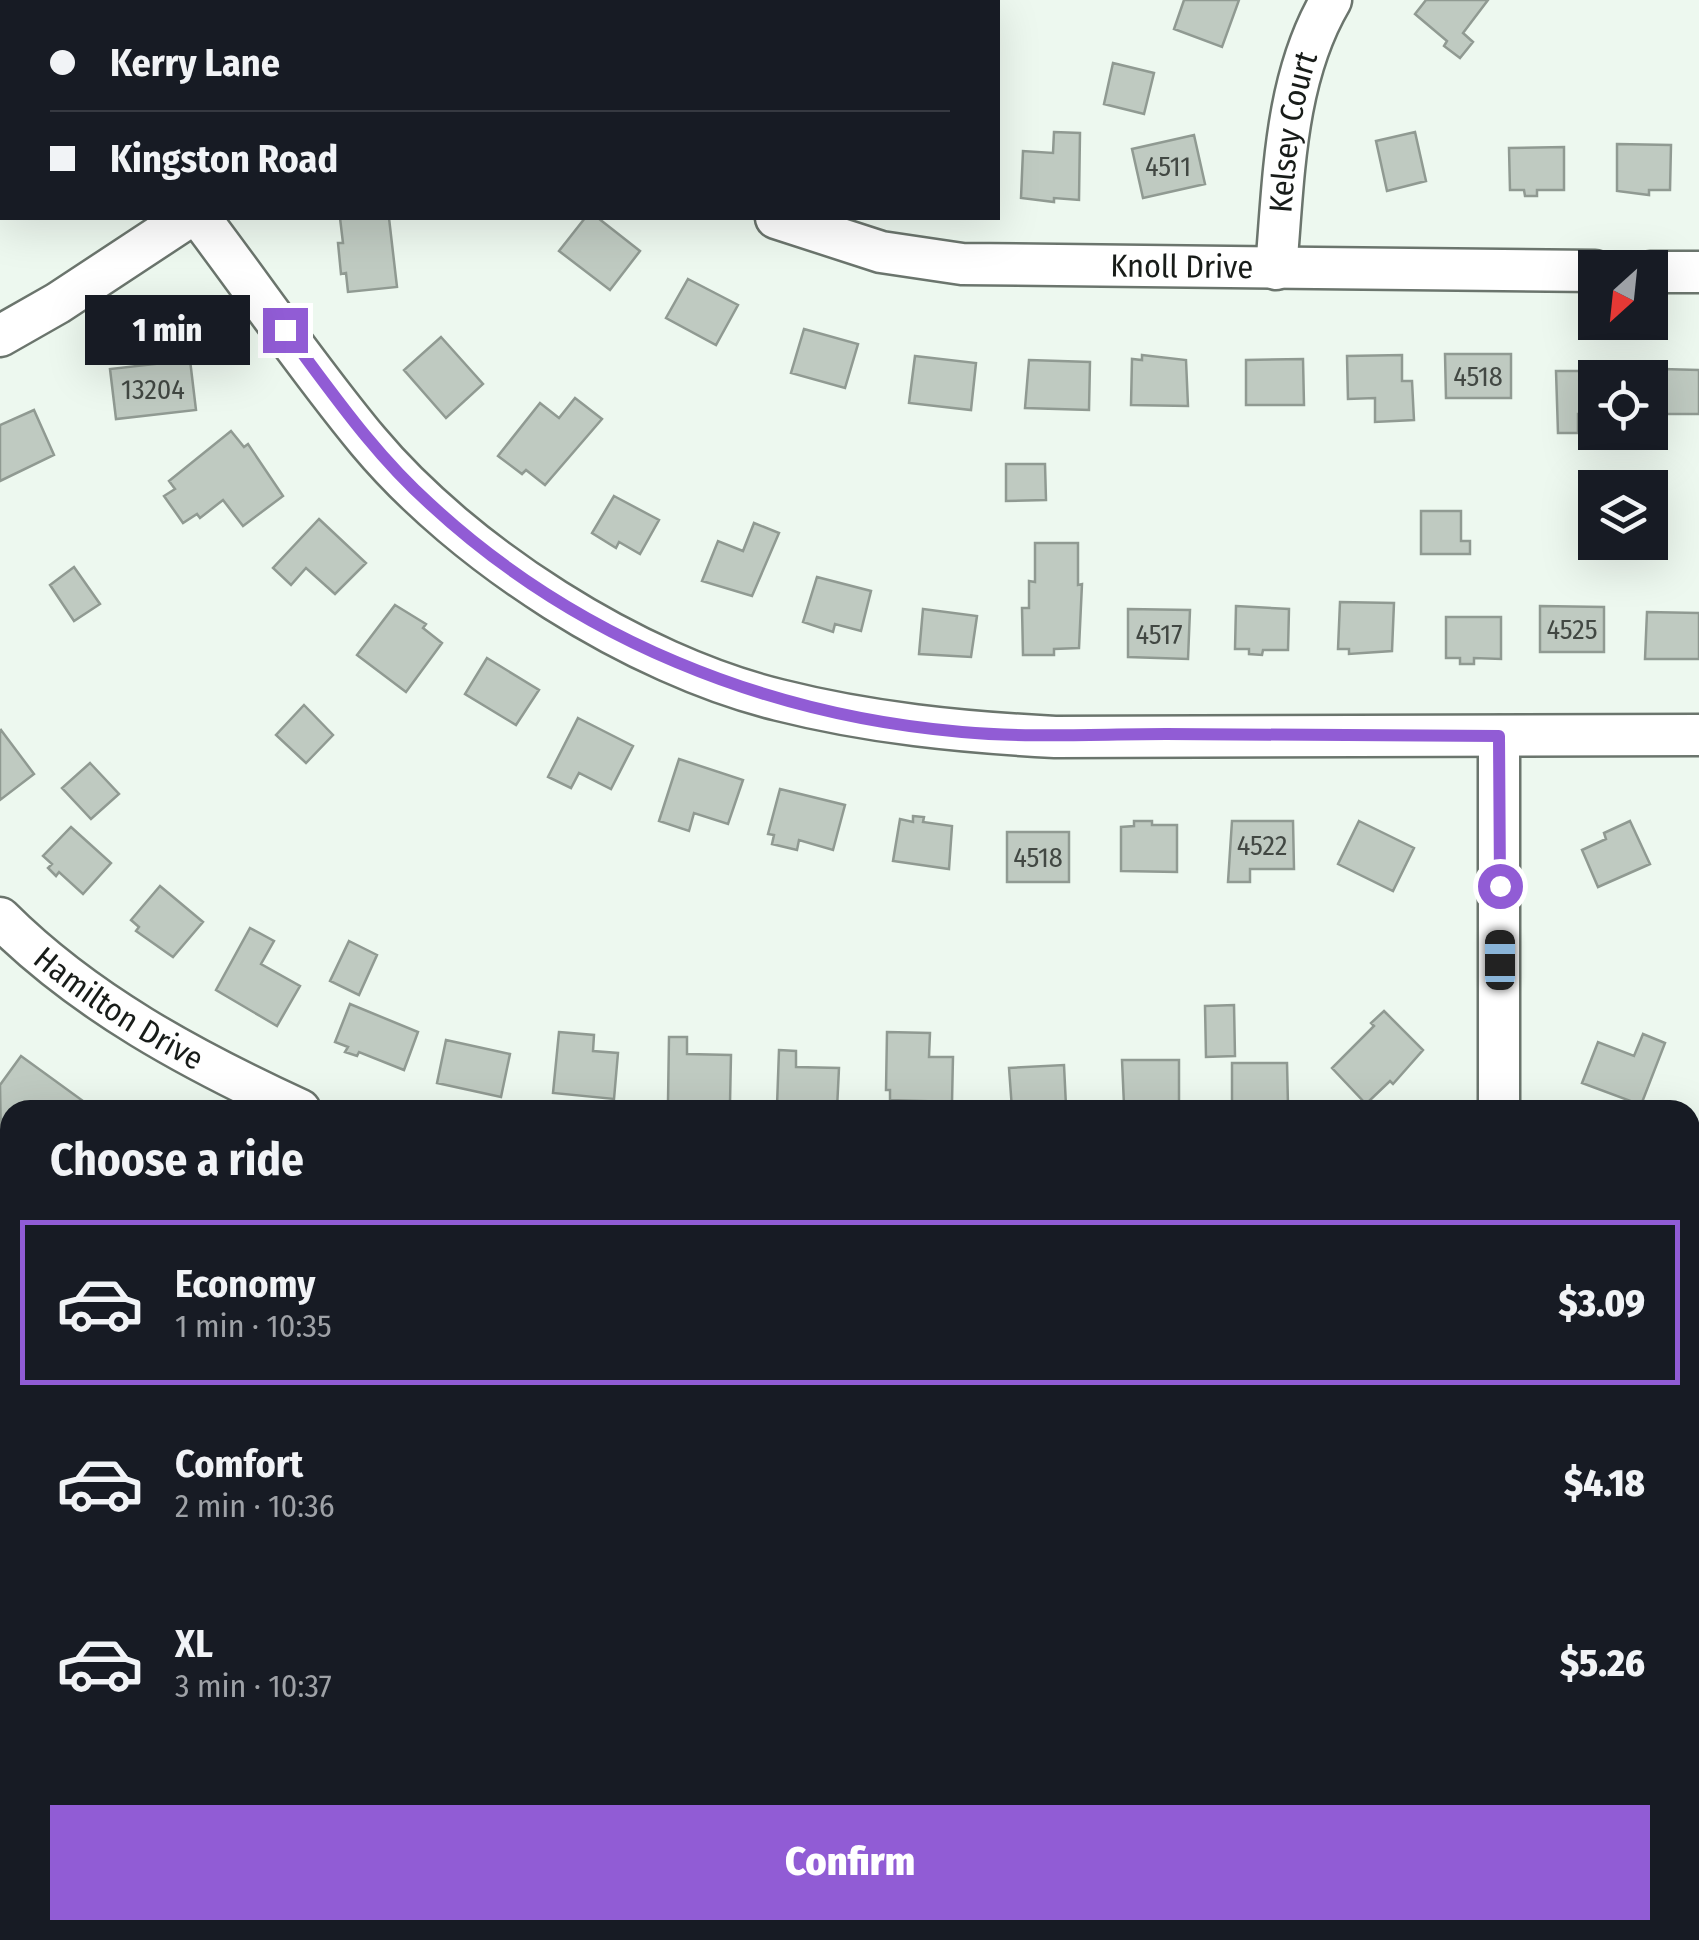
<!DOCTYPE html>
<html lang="en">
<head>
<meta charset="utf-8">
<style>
	:root { --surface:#171b24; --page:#20242c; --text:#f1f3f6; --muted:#9ea1a6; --line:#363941; --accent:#915cd5 }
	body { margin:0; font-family:"Fira Sans Condensed",sans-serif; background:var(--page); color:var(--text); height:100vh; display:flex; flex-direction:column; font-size:38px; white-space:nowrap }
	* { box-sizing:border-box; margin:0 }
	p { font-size:32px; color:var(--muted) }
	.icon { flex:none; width:55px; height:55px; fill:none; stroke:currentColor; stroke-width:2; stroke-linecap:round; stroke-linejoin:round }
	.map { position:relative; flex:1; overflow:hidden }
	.sheet { position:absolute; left:0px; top:1100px; width:1700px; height:840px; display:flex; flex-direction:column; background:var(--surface); border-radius:30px 30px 0 0; box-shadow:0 10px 40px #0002 }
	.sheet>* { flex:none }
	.banner { position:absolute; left:0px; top:0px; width:1000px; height:220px; box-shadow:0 10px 40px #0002; display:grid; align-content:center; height:220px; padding:0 50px; background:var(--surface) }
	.needle { width:65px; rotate:207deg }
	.fabs { position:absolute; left:1578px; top:250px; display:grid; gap:20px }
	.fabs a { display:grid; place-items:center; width:90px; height:90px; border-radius:0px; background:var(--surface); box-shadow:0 10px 40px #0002; font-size:50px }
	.end { position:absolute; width:45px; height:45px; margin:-22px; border:12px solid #915cd5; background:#fff; box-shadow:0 0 0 5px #fff }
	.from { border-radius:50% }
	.bubble { position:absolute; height:70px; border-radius:0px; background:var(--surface); box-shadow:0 10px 40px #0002; font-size:32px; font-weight:800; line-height:70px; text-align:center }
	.car { position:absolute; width:30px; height:60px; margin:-30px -15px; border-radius:12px; box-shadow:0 0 8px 2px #0007; background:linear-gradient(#222 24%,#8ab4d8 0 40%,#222 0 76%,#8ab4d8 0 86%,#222 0) }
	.banner b { display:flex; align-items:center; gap:35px; height:95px; font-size:38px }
	.banner b+b { border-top:2px solid var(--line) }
	.banner i { width:25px; height:25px; background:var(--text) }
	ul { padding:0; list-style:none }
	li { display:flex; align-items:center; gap:30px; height:165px; margin:0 20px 15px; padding:0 30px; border:5px solid transparent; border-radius:0px }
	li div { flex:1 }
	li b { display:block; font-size:38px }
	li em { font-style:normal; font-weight:800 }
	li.on { border-color:var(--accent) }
	li>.icon { width:90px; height:90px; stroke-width:1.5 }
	h2 { padding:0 50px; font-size:45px; line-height:120px }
	.button { display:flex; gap:20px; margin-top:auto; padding:20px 50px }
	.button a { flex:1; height:115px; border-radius:0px; background:var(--accent); color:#fff; font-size:40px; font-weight:800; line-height:115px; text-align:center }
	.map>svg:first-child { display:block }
	.green { fill:#a5cdae }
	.building { fill:#bfcac1; stroke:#909a92; stroke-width:2.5 }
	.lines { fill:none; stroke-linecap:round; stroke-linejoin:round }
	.minor-casing { stroke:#6b756d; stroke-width:45 }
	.minor { stroke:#fff; stroke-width:40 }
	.route { stroke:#915cd5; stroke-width:12 }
	.labels { text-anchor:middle; stroke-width:8; stroke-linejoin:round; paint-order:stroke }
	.number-label { font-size:28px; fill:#424843 }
	.street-label { font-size:32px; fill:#181c19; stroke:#fff }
</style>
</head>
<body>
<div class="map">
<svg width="1699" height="1940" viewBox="0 0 1699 1940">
	<rect width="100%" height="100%" fill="#edf8ef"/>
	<!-- green -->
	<path class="green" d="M 0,1235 L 10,1242 L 10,1502 L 0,1505 Z"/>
	<!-- building -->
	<path class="building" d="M 1184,0 L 1239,0 L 1222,47 L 1174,29 Z
		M 1426,0 L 1488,0 L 1463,33 L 1473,42 L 1460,58 L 1444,46 L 1447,41 L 1415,14 Z
		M 1113,63 L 1154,73 L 1144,114 L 1104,104 Z
		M 1054,132 L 1080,133 L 1079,200 L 1054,198 L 1054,202 L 1021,198 L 1023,151 L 1053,153 Z
		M 1415,132 L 1426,181 L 1387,191 L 1376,141 Z
		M 1194,135 L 1205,184 L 1143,198 L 1132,149 Z
		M 1617,144 L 1671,145 L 1670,190 L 1649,190 L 1649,195 L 1617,191 Z
		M 1564,147 L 1564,190 L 1537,190 L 1537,196 L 1525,196 L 1524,190 L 1510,190 L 1509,148 Z
		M 340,218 L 389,218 L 397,287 L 348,292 L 346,273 L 341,274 L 338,243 L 343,243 Z
		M 585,218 L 598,218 L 640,251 L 610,290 L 559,251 Z
		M 688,279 L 738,305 L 716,345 L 666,318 Z
		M 804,329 L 858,344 L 845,388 L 791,373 Z
		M 441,337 L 483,384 L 446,418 L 404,370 Z
		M 1445,354 L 1511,354 L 1511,398 L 1446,398 Z
		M 1142,355 L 1186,360 L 1188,406 L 1131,405 L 1132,359 L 1142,360 Z
		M 1402,355 L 1402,381 L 1412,381 L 1414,420 L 1375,422 L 1375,398 L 1348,399 L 1347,356 Z
		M 915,356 L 976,363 L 971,410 L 909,403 Z
		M 1303,359 L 1304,405 L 1246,405 L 1246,360 Z
		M 190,360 L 196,410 L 116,419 L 110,369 Z
		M 1029,360 L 1090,362 L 1089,410 L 1025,408 Z
		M 1662,369 L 1699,370 L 1699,414 L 1662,414 Z
		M 1556,371 L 1619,371 L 1619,378 L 1595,378 L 1595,414 L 1578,414 L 1578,433 L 1558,433 Z
		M 575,398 L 602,419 L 545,485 L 526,470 L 522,474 L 498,456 L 540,403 L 559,418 Z
		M 34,410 L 54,455 L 0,481 L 0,425 Z
		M 231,431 L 244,447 L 248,444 L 283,496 L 243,526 L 223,500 L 200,518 L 197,514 L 183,523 L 164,496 L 175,489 L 169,481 Z
		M 1006,464 L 1045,464 L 1046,500 L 1006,501 Z
		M 614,496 L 659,520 L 640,554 L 619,542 L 616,548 L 592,533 Z
		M 1421,511 L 1461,511 L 1461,541 L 1470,541 L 1470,554 L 1421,554 Z
		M 319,519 L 366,563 L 335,594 L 306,568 L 291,585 L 273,568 Z
		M 754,523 L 779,533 L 752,596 L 702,581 L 718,541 L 743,551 Z
		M 1035,543 L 1078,543 L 1078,585 L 1082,584 L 1079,648 L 1054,649 L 1054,655 L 1023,655 L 1022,608 L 1029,608 L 1029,581 L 1035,582 Z
		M 74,567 L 100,604 L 74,621 L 50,585 Z
		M 817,577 L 871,591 L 861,631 L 835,624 L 833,632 L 803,622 Z
		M 1340,602 L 1394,603 L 1392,651 L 1349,654 L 1349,649 L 1338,649 Z
		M 395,605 L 426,624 L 423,628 L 442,643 L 406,692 L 357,655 Z
		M 1236,606 L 1289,609 L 1288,650 L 1263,650 L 1262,655 L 1249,654 L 1249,649 L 1235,649 Z
		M 1540,606 L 1604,607 L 1604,652 L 1540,652 Z
		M 923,609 L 977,616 L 971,657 L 919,654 Z
		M 1128,609 L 1190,610 L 1188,659 L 1128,657 Z
		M 1647,612 L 1699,613 L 1699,659 L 1645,659 Z
		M 1446,617 L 1501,617 L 1501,659 L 1474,658 L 1474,664 L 1460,664 L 1460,658 L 1446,658 Z
		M 487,658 L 539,690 L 516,725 L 465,694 Z
		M 304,705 L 333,735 L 306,763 L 276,735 Z
		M 578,718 L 633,746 L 611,789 L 579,773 L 571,788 L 548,777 Z
		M 1,730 L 34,774 L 0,800 L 0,731 Z
		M 679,759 L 743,780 L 728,824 L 694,813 L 689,831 L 659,821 Z
		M 90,763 L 119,794 L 91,819 L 62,788 Z
		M 780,789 L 845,805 L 833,850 L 799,840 L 797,850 L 772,844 L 774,835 L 768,834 Z
		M 913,816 L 924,817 L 923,822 L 952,826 L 949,869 L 893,861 L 900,819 L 913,822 Z
		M 1134,821 L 1152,821 L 1152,825 L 1177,825 L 1177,872 L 1121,871 L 1121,827 L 1134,826 Z
		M 1232,821 L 1293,821 L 1294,869 L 1250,869 L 1250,882 L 1228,882 Z
		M 1359,821 L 1414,848 L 1393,891 L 1338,864 Z
		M 1630,821 L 1650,864 L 1598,887 L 1582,850 L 1606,839 L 1604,833 Z
		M 71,827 L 111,863 L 83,894 L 59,872 L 56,876 L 48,868 L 52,864 L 43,856 Z
		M 1007,832 L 1069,832 L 1069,882 L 1007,882 Z
		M 160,886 L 203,922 L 173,957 L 136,931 L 139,927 L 131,920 Z
		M 250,928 L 274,941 L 261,964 L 300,986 L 277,1026 L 216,990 Z
		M 349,941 L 377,955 L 359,995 L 330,981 Z
		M 350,1004 L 418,1032 L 404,1070 L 359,1052 L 357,1056 L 345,1052 L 348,1047 L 335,1042 Z
		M 1234,1005 L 1235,1056 L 1206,1057 L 1205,1006 Z
		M 1384,1011 L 1423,1050 L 1393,1084 L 1390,1081 L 1366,1104 L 1332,1068 L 1374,1026 L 1371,1023 Z
		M 559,1032 L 594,1035 L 593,1051 L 618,1053 L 614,1099 L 553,1093 Z
		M 887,1032 L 930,1033 L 929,1057 L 953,1057 L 952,1102 L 890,1100 L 890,1090 L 886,1090 Z
		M 1643,1034 L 1665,1043 L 1641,1105 L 1582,1083 L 1598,1042 L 1634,1056 Z
		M 669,1037 L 687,1037 L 687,1054 L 731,1055 L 730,1103 L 668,1102 Z
		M 446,1040 L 510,1054 L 501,1097 L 437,1083 Z
		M 779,1050 L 796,1051 L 796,1067 L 839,1068 L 837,1109 L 777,1106 Z
		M 21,1056 L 83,1101 L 77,1110 L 10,1110 L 10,1130 L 1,1142 L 0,1085 Z
		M 1122,1060 L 1179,1060 L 1179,1105 L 1156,1105 L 1152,1109 L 1124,1105 Z
		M 1232,1063 L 1287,1063 L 1288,1105 L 1258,1105 L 1258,1110 L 1232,1106 Z
		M 1064,1065 L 1066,1106 L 1012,1109 L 1009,1068 Z
		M 1690,1282 L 1699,1282 L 1699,1330 L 1690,1330 Z
		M 1690,1503 L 1699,1503 L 1699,1544 L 1690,1544 Z
		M 0,1618 L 10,1642 L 10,1661 L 0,1665 Z
		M 1690,1715 L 1699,1715 L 1699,1760 L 1690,1760 Z
		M 0,1888 L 10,1900 L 10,1924 L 0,1930 Z
		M 648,1930 L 675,1930 L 677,1938 L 651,1940 Z"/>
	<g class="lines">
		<defs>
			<g id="minor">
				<path d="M 479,2 L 483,0"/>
				<path d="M 200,218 C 256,292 309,370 368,441 C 463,555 635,665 779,700 C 870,723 961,732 1055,737 L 1699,735"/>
				<path id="s1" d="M 776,218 L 881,252 L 962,264 L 1595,271"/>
				<path id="s2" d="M 1276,269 C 1284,178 1284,80 1331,0"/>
				<path d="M 1650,272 L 1699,272"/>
				<path d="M 0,336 L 58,303 L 187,218"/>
				<path d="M 1499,736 L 1499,1110"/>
				<path id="s3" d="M 0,918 C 85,1003 192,1060 300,1110"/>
				<path d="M 1690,1185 L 1699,1185"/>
				<path d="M 1690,1628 L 1699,1628"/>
				<path d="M 0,1764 L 10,1761"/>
				<path d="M 807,1930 L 811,1940"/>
				<path d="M 111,1940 L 111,1930"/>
			</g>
		</defs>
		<!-- minor casing -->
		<use href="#minor" class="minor-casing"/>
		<!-- minor -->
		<use href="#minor" class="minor"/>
	</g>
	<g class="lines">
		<!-- route -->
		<path class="route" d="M 285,330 C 331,391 373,453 430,504 C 576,639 765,715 962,732 C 1030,738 1098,734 1166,734 C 1277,735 1388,736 1499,736 L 1500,886"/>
	</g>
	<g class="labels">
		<!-- number labels -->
		<g class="number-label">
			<text x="1168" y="176">4511</text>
			<text x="1478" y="386">4518</text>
			<text x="153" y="399">13204</text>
			<text x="1572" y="639">4525</text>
			<text x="1159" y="644">4517</text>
			<text x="1262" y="855">4522</text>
			<text x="1038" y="867">4518</text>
		</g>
		<!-- street labels -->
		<g class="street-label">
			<text dy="11" stroke="none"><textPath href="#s2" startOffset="138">Kelsey Court</textPath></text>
			<text dy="11" stroke="none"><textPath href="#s1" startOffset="412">Knoll Drive</textPath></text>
			<text dy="11" stroke="none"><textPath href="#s3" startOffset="150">Hamilton Drive</textPath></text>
		</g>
	</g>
</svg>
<div class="fabs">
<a><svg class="needle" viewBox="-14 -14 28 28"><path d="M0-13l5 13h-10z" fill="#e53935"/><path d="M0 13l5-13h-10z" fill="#9ea1a6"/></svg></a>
<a><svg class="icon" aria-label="locate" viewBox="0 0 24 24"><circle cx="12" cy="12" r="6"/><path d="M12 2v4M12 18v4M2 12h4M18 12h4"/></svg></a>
<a><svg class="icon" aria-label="layers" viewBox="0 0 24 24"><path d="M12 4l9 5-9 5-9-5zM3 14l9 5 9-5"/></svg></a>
</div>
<i class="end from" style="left:1500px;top:886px"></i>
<i class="end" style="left:285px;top:330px"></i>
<div class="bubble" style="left:85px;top:295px;width:165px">1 min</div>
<i class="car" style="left:1500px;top:960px;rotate:0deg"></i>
<div class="banner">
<b><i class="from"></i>Kerry Lane</b>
<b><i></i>Kingston Road</b>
</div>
<section class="sheet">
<h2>Choose a ride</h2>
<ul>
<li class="on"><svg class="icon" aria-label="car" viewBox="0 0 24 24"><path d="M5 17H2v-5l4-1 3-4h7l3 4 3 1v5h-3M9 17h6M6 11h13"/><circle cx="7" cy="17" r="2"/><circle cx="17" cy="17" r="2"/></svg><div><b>Economy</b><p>1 min · 10:35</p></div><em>$3.09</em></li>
<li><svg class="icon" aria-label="car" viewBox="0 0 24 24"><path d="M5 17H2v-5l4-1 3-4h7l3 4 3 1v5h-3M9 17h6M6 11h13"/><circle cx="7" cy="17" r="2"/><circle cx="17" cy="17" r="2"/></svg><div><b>Comfort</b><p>2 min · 10:36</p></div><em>$4.18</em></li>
<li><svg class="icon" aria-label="car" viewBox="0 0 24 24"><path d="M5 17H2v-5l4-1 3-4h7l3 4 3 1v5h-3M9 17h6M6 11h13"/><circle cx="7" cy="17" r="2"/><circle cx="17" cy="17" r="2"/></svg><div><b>XL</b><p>3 min · 10:37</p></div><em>$5.26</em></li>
</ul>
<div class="button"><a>Confirm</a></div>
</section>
</div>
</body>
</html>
